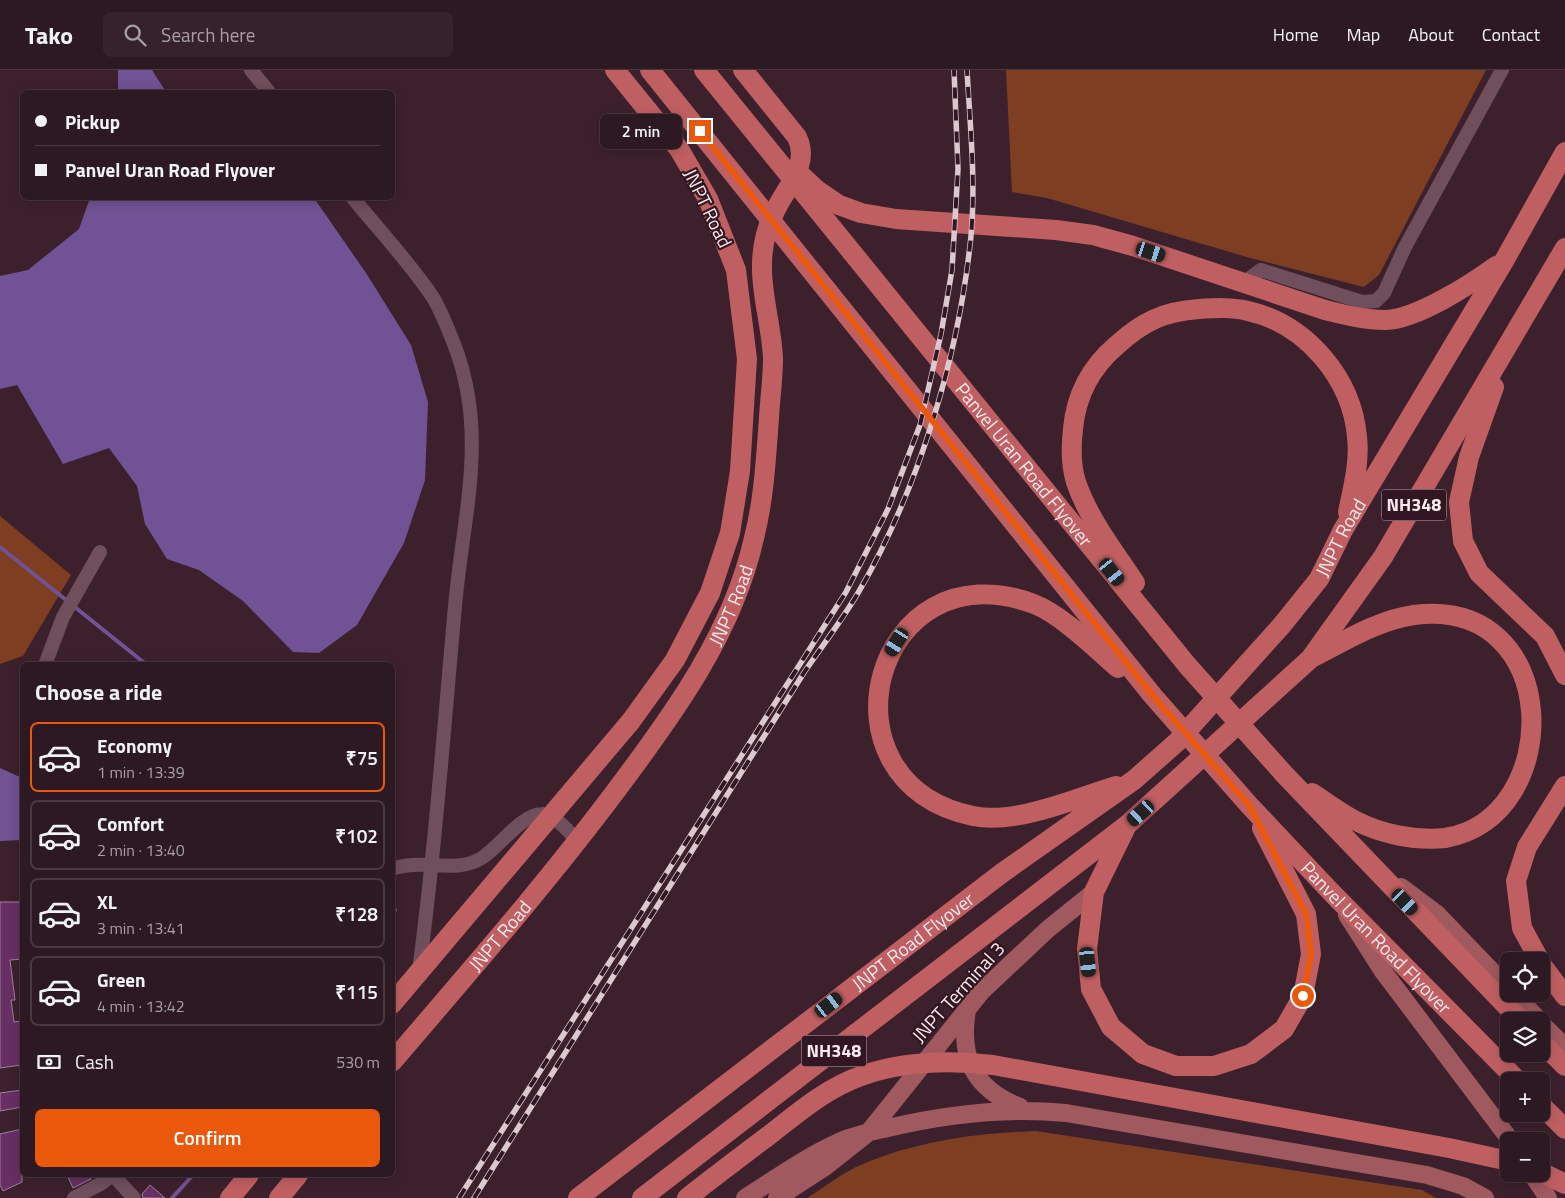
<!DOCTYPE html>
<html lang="en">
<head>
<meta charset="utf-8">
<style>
	:root { --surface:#2d1921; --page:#35222a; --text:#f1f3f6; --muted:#a7a0a5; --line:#48383f; --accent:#ea580c }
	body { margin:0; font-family:"Titillium Web",sans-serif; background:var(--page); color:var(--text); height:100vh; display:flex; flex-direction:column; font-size:19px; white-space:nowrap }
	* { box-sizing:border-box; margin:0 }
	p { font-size:16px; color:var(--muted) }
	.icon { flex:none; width:28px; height:28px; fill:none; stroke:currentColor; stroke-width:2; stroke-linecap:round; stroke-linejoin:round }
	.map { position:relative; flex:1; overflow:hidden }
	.drawer { position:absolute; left:20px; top:592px; width:375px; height:515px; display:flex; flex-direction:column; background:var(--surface); border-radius:8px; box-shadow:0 2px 12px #0003,0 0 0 1px var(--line) }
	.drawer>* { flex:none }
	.banner { position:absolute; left:20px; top:20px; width:375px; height:110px; border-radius:8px; box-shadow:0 2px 12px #0003,0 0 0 1px var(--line); display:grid; align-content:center; height:110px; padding:0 15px; background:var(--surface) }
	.tools { position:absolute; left:1500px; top:882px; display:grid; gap:10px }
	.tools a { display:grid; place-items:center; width:50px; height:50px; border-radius:8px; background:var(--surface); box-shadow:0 2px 12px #0003,0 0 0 1px var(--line); font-size:25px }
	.end { position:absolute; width:22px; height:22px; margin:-11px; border:6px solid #ea580c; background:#fff; box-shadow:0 0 0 2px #fff }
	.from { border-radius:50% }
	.bubble { position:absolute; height:35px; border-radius:8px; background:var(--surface); box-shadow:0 2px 12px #0003,0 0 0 1px var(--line); font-size:16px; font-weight:600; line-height:35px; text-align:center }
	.car { position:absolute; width:15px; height:30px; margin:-15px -8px; border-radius:6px; box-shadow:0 0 4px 1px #0007; background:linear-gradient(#222 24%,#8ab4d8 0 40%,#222 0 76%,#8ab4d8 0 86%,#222 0) }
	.banner b { display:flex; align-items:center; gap:18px; height:48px; font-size:19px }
	.banner b+b { border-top:1px solid var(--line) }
	.banner i { width:12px; height:12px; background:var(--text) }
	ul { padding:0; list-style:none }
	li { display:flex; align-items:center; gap:15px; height:70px; margin:0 10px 8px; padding:0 5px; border:2px solid var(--line); border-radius:8px }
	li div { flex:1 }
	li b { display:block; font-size:19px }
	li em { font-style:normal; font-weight:600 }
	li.current { border-color:var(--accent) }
	li>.icon { width:45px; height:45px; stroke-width:1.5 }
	h2 { padding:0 15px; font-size:22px; line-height:60px }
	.pay { display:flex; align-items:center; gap:12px; height:55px; padding:0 15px; font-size:19px }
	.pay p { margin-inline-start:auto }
	.cta { display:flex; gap:10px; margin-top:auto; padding:10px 15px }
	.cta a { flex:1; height:58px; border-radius:8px; background:var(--accent); color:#fff; font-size:20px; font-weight:600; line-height:58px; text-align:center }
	header { display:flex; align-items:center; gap:30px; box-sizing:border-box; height:70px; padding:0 25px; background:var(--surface); border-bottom:1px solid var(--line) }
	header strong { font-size:24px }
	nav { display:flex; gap:28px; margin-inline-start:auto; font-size:18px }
	.search { width:350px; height:45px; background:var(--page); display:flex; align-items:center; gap:12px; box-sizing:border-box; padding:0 18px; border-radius:8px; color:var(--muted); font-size:19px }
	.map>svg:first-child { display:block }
	.green { fill:#7d3e21 }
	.water { fill:#715294 }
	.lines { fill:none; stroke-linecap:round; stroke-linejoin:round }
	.stream { stroke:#715294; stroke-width:4 }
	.building { fill:#672f64; stroke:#9c839a }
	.minor { stroke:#6e4f5b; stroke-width:14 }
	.major { stroke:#9f595f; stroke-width:18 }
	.highway { stroke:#c05f62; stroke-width:20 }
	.rail-casing { stroke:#dcc8cf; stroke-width:5.5 }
	.rail { stroke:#321722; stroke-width:4; stroke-dasharray:11; stroke-linecap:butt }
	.route { stroke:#ea580c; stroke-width:6 }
	.labels { text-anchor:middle; stroke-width:4.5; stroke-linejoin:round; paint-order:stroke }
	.shield { fill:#321722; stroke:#c0abb2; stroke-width:1 }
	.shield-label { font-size:18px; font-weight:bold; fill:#fdeaf0 }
	.street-label { font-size:19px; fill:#fdeaf0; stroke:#321722 }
</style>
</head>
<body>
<header>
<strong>Tako</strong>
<div class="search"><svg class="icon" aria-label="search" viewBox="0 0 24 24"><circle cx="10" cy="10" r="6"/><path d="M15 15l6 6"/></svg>Search here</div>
<nav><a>Home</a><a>Map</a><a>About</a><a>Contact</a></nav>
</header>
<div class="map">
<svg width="1565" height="1128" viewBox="0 0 1565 1128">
	<rect width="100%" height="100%" fill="#3c212c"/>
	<!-- green -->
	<path class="green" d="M 1006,0 L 1486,0 L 1379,205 L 1364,217 L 1250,188 L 1047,128 L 1012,122 Z
		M 0,446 L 71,505 L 23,586 L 0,594 Z
		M 1036,1061 L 1422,1120 L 1436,1128 L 807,1128 C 825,1117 843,1102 863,1094 C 918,1071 977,1063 1036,1061 Z"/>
	<!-- water -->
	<path class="water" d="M 118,0 L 152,0 L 166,22 L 118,22 Z
		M 90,128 L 314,128 L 366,203 L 411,275 L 428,332 L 425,410 L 404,473 L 357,555 L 319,583 L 293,582 L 243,531 L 199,500 L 167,489 L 145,454 L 137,416 L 109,378 L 63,394 L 17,315 L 0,319 L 0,206 L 28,200 L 79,159 Z
		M 0,698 L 22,708 L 22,770 L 0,771 Z"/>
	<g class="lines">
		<!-- stream -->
		<path class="stream" d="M 0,477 L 147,595
			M 392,842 L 395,840
			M 172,1128 L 193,1105"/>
	</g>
	<!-- building -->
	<path class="building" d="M 0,832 L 22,832 L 22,889 L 10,890 L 15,930 L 11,930 L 14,952 L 22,951 L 22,995 L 0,998 Z
		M 22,1020 L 22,1037 L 0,1041 L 0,1023 Z
		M 22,1059 L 22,1112 L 3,1121 L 0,1115 L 0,1064 Z
		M 67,1105 L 89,1105 L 91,1109 L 73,1118 Z
		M 150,1115 L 165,1128 L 143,1128 L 142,1124 Z"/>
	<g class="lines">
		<!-- minor -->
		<path class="minor" d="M 251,0 L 269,22
			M 353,128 C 379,160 409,192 432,226 C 441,240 448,259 454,274 C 489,364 463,445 455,536 C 444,658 435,780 419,901
			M 1243,213 L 1261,200 L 1362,232 L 1376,231 L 1384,223 L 1405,177 L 1502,0
			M 45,595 L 63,547 L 100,482
			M 392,799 C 421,788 453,804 480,789 C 498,779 521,744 542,744 C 555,743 569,763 578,771
			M 113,1105 L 134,1128
			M 74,1128 L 102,1113 L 112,1105"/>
		<!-- major -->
		<path class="major" d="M 1401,817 L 1437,844 L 1509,919
			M 1347,845 L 1382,900 L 1511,1071
			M 1514,924 L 1540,951
			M 967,940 C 959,988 974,1019 1020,1037
			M 1541,953 L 1565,977
			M 1532,1104 L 1548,1128
			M 745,1128 C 775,1109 804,1088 837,1073 C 852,1065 871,1062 888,1058 C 947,1044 1005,1037 1066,1043 L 1427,1105 L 1463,1116 L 1485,1128
			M 777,1128 L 825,1097 L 868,1063 L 981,922 L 1048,859 L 1094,822"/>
		<!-- highway -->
		<g class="highway">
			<path id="s1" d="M 650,0 L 1153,626 L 1249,735 L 1332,823 L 1518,1011"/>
			<path id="s2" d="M 704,0 L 1187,595 L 1284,704 L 1521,951"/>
			<path d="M 802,106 L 817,120 L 839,135 L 861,143 L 896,149 L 1056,160 L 1093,165 L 1133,176 L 1325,240 C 1345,245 1365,250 1386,250 C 1417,249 1471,214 1496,196"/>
			<path d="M 1494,317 L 1469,387 L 1459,432 L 1463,471 L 1479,503 L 1545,566 L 1565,605"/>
			<path d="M 1135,513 C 1114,481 1088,448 1076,412 C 1071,396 1071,376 1073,359 C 1076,325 1091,297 1117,275 C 1128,265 1141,255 1155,249 C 1168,243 1185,240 1199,239 C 1215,238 1232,237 1248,241 C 1306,254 1352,308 1357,367 C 1360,392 1353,418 1348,442"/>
			<path d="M 1116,716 C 1076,728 1016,755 973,746 C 811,713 873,474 1034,534 C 1062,545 1095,578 1118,598"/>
			<path d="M 1312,723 C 1326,732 1339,742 1354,750 C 1381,764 1414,771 1445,768 C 1565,749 1565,526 1414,545 C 1378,550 1345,571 1313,587"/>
			<path d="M 1125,759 L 1094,822 L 1087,879 L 1091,919 L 1111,957 L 1143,984 L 1176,996 L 1214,996 L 1251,984 L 1284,959 L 1303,926 L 1311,884 L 1306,844 L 1262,758"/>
			<path d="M 1540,891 L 1522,858 L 1516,811 L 1527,777 L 1565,716"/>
			<path d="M 1541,894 L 1565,926"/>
			<path d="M 392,934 L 631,651 L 675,590 L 710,523 L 730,463 L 740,401 L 747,289 L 736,200 L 708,129 L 679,79 L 615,0"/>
			<path d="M 1541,972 L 1565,996"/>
			<path id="s3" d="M 392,992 C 469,902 547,813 618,718 C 675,642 733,562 754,468 C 764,429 766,388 769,348 C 770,328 773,309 773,289 C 772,258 761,224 762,195 C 762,175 767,156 776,139 C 788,115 810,94 797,67 L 743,0"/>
			<path d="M 1541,1035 L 1565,1059"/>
			<path d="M 1541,1102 L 1565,1114"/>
			<path d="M 230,1128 L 249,1105"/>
			<path d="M 279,1128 L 298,1105"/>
			<path id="s4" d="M 578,1128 L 1002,803 L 1134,710 L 1177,672 L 1282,555 L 1319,509 L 1343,460 L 1504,191 L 1565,82"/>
			<path d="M 642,1128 L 1127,755 L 1310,589 L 1383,487 L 1565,178"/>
			<path d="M 687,1128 C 715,1106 743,1085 772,1063 C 800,1041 827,1018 861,1006 C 904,991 949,990 993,995 L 1449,1078 L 1509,1091"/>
		</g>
		<defs>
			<path id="rail" d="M 459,1128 L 846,522 L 888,439 L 920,355 L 941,264 L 952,200 L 958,99 L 954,0
				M 474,1128 L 805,601 C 823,575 842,550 858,523 C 919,419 959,285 971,166 C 976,111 970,55 967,0"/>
		</defs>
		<!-- rail casing -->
		<use href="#rail" class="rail-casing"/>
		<!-- rail -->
		<use href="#rail" class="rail"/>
	</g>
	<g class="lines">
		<!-- route -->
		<path class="route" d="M 700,61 L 1153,626 L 1249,735 L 1306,844 L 1311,884 L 1303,926"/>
	</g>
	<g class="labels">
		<!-- shield labels -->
		<g class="shield">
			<rect x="1381.5" y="419.5" width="65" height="31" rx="4"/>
			<rect x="801.5" y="965.5" width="65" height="31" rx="4"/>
		</g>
		<g class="shield-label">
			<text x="1414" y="441">NH348</text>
			<text x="834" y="987">NH348</text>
		</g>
		<!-- street labels -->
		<g class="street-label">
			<text transform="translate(708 138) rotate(64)" y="7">JNPT Road</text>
			<text dy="7" stroke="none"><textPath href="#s2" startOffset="508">Panvel Uran Road Flyover</textPath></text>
			<text dy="7" stroke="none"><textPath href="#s4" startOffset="1016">JNPT Road</textPath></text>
			<text dy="7" stroke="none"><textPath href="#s3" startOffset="571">JNPT Road</textPath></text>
			<text dy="7" stroke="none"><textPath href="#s3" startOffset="166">JNPT Road</textPath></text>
			<text dy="7" stroke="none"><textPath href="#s1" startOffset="1132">Panvel Uran Road Flyover</textPath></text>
			<text dy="7" stroke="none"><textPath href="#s4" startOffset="422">JNPT Road Flyover</textPath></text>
			<text transform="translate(958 922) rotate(-48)" y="7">JNPT Terminal 3</text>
		</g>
	</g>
</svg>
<div class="tools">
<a><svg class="icon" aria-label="locate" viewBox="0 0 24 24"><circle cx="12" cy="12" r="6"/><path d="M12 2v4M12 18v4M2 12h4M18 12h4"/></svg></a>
<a><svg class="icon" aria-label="layers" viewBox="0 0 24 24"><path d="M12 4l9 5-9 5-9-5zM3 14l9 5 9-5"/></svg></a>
<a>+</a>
<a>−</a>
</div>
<i class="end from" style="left:1303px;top:926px"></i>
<i class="end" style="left:700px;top:61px"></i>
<div class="bubble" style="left:600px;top:44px;width:82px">2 min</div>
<i class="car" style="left:1151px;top:182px;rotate:108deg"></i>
<i class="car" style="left:1112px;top:502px;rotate:141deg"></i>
<i class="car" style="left:897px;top:572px;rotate:212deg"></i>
<i class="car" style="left:1141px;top:743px;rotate:228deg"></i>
<i class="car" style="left:1405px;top:832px;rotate:136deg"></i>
<i class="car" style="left:1088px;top:892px;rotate:174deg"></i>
<i class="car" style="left:829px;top:935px;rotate:52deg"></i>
<div class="banner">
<b><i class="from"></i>Pickup</b>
<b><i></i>Panvel Uran Road Flyover</b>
</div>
<section class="drawer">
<h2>Choose a ride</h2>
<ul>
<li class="current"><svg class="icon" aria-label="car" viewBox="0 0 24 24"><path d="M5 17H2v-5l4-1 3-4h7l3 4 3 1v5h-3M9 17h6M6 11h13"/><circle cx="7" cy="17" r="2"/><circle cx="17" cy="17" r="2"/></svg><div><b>Economy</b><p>1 min · 13:39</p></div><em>₹75</em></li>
<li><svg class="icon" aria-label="car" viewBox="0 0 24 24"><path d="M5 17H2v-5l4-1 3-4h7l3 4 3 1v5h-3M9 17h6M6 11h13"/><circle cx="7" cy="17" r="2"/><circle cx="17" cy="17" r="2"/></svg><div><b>Comfort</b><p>2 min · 13:40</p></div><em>₹102</em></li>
<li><svg class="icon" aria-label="car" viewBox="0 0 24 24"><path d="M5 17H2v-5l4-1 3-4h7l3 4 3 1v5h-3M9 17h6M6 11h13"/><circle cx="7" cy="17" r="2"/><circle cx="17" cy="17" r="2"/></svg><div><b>XL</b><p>3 min · 13:41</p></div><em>₹128</em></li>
<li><svg class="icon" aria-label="car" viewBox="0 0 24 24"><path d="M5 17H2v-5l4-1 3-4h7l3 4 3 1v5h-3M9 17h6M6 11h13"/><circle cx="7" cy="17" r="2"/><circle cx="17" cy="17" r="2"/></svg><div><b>Green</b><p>4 min · 13:42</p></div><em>₹115</em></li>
</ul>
<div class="pay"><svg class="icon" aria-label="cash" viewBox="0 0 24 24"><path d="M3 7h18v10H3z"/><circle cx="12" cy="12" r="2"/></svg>Cash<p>530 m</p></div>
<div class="cta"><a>Confirm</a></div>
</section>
</div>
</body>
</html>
